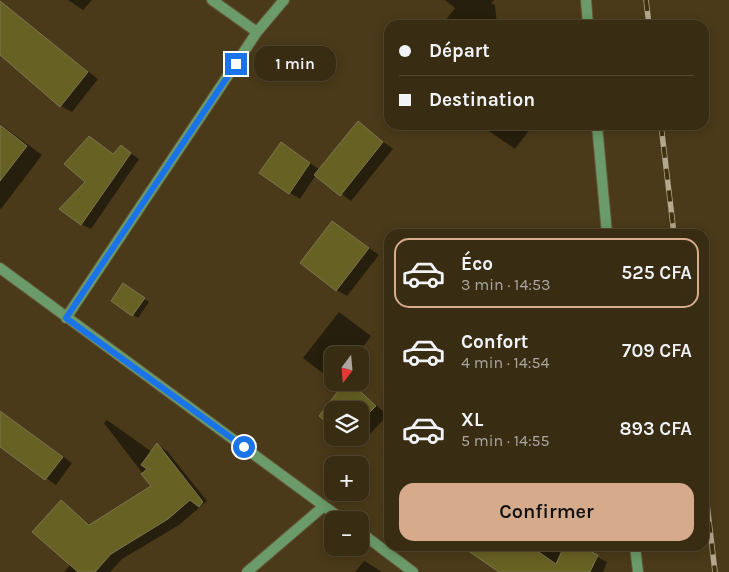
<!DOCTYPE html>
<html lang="fr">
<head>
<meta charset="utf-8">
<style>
	:root { --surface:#382c13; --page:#433821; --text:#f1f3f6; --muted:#aba7a0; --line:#524833; --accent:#d6ab8b }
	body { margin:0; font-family:Karla,sans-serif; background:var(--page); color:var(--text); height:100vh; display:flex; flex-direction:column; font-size:19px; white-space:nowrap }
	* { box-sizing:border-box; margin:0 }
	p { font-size:16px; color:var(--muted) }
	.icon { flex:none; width:28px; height:28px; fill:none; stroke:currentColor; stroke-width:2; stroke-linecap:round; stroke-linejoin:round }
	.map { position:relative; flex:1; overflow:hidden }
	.details { position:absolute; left:384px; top:229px; width:325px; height:322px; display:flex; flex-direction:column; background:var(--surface); border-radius:15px; box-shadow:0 2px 12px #0003,0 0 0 1px var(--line) }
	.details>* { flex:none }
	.guide { position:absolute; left:384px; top:20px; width:325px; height:110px; border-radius:15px; box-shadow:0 2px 12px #0003,0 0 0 1px var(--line); display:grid; align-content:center; height:110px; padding:0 15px; background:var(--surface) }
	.needle { width:32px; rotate:196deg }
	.tools { position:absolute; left:324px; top:346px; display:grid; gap:10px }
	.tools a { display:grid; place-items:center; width:45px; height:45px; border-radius:10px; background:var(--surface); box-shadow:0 2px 12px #0003,0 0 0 1px var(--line); font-size:25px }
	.end { position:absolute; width:22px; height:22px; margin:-11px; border:6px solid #1a73e8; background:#fff; box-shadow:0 0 0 2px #fff }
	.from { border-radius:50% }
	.bubble { position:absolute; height:35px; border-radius:15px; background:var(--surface); box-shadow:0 2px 12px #0003,0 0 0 1px var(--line); font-size:16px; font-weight:600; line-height:35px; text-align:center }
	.guide b { display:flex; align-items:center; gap:18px; height:48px; font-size:19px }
	.guide b+b { border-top:1px solid var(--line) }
	.guide i { width:12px; height:12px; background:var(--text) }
	ul { padding:9px 0 0; list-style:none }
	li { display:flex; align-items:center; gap:15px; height:70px; margin:0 10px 8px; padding:0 5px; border:2px solid transparent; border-radius:15px }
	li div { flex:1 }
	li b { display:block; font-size:19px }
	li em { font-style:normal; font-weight:600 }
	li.selected { border-color:var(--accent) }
	li>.icon { width:45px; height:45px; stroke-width:1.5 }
	.action { display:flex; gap:10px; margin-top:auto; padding:10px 15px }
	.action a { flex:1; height:58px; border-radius:15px; background:var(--accent); color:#111; font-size:20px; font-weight:600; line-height:58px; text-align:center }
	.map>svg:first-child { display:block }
	.shadow { fill:#0007 }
	.building { fill:#676124; stroke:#7b7752 }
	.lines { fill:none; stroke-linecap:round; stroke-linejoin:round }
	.street-casing { stroke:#655638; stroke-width:12 }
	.street { stroke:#6b9b6a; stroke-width:10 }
	.rail-casing { stroke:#b4a88f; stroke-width:5.5 }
	.rail { stroke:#3f300e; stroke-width:4; stroke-dasharray:11; stroke-linecap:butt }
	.route { stroke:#1a73e8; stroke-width:6 }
</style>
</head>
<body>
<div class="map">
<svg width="729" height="572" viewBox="0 0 729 572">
	<rect width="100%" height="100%" fill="#4a3a19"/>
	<!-- shadow -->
	<path class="shadow" d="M 68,0 L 92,0 L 83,10 Z
		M 445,0 L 494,0 L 491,3 L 495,5 L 497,25 L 442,25 L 455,8 Z
		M 9,10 L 98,79 L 72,112 L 61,106 L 0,54 L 0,21 Z
		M 358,123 L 393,149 L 351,201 L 316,175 L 300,199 L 290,193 L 292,150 L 320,170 Z
		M 0,124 L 42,155 L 1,209 L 0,208 Z
		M 480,125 L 533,125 L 515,149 Z
		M 90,138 L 114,155 L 122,147 L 139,159 L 91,229 L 81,224 Z
		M 333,222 L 379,255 L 347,296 L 337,290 Z
		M 478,228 L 488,233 L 489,234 L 475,234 Z
		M 128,287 L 149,302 L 138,318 L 112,300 Z
		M 339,312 L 371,336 L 357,355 L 332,355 L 332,380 L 303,358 Z
		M 348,382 L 388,415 L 367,437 L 361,434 L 360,436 L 360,410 L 332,410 L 332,425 L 320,415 Z
		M 0,411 L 72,463 L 56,485 L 0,446 Z
		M 107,420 L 152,452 L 157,445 L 167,451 L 207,501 L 179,525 L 122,559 L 110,572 L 64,572 L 71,564 L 61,502 L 91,525 L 153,487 L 104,423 Z
		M 349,438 L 358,438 L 355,441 Z
		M 463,546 L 576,546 L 607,562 L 603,572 L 501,572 Z
		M 364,561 L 373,566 L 382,572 L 355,572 Z"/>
	<!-- building -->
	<path class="building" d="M 0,1 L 88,72 L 60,107 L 0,55 Z
		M 358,121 L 383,142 L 340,196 L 314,175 Z
		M 0,125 L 27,146 L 0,181 Z
		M 89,136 L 113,154 L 121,145 L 131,153 L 81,225 L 59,209 L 85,182 L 64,164 Z
		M 281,142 L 310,163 L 289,194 L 259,173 Z
		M 332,221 L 369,248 L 336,291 L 300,263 Z
		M 123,283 L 145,298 L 132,316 L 111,301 Z
		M 345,382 L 350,382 L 376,406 L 360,422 L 360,410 L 332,410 L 332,427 L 319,416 Z
		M 0,411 L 63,457 L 45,480 L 0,447 Z
		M 157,443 L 203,502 L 199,507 L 190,500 L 168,519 L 111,554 L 95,572 L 78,572 L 32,532 L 61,500 L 89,525 L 151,486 L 141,474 L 147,469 L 141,465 Z
		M 461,546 L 530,546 L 556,564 L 564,546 L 578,546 L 598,555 L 590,572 L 499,572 Z"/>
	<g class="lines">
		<defs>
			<path id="street" d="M 212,0 L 257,32
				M 586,0 L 588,25
				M 597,125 L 607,234
				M 0,268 L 343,520
				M 66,318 L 257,32 L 284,0
				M 360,532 L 413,572
				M 635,546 L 638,572
				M 247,572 L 324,506"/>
		</defs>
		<!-- street casing -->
		<use href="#street" class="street-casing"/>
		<!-- street -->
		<use href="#street" class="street"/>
		<defs>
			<path id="rail" d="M 646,0 L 649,25
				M 661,125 L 674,234
				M 704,478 L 715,572"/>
		</defs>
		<!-- rail casing -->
		<use href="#rail" class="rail-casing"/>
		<!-- rail -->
		<use href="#rail" class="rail"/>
	</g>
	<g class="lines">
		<!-- route -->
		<path class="route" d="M 236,64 L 66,318 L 244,447"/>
	</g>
</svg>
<div class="tools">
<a><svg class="needle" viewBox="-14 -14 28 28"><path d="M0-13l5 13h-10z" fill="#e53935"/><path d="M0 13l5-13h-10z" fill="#aba7a0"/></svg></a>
<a><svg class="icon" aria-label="layers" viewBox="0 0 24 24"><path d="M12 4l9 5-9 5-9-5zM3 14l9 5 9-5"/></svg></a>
<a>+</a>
<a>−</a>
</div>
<i class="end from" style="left:244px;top:447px"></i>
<i class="end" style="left:236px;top:64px"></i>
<div class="bubble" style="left:254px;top:46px;width:82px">1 min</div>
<div class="guide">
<b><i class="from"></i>Départ</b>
<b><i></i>Destination</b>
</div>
<section class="details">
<ul>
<li class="selected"><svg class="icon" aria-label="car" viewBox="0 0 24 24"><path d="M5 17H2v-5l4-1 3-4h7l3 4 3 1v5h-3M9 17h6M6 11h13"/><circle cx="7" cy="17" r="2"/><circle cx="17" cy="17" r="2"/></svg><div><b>Éco</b><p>3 min · 14:53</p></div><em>525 CFA</em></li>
<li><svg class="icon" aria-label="car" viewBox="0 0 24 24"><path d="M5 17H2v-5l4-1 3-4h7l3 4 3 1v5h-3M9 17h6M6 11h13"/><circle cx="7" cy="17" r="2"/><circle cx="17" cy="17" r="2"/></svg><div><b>Confort</b><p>4 min · 14:54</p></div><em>709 CFA</em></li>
<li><svg class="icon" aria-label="car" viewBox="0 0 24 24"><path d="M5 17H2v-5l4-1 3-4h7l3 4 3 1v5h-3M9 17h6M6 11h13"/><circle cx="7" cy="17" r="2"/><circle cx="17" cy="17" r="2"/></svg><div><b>XL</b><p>5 min · 14:55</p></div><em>893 CFA</em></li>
</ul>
<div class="action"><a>Confirmer</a></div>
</section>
</div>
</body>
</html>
